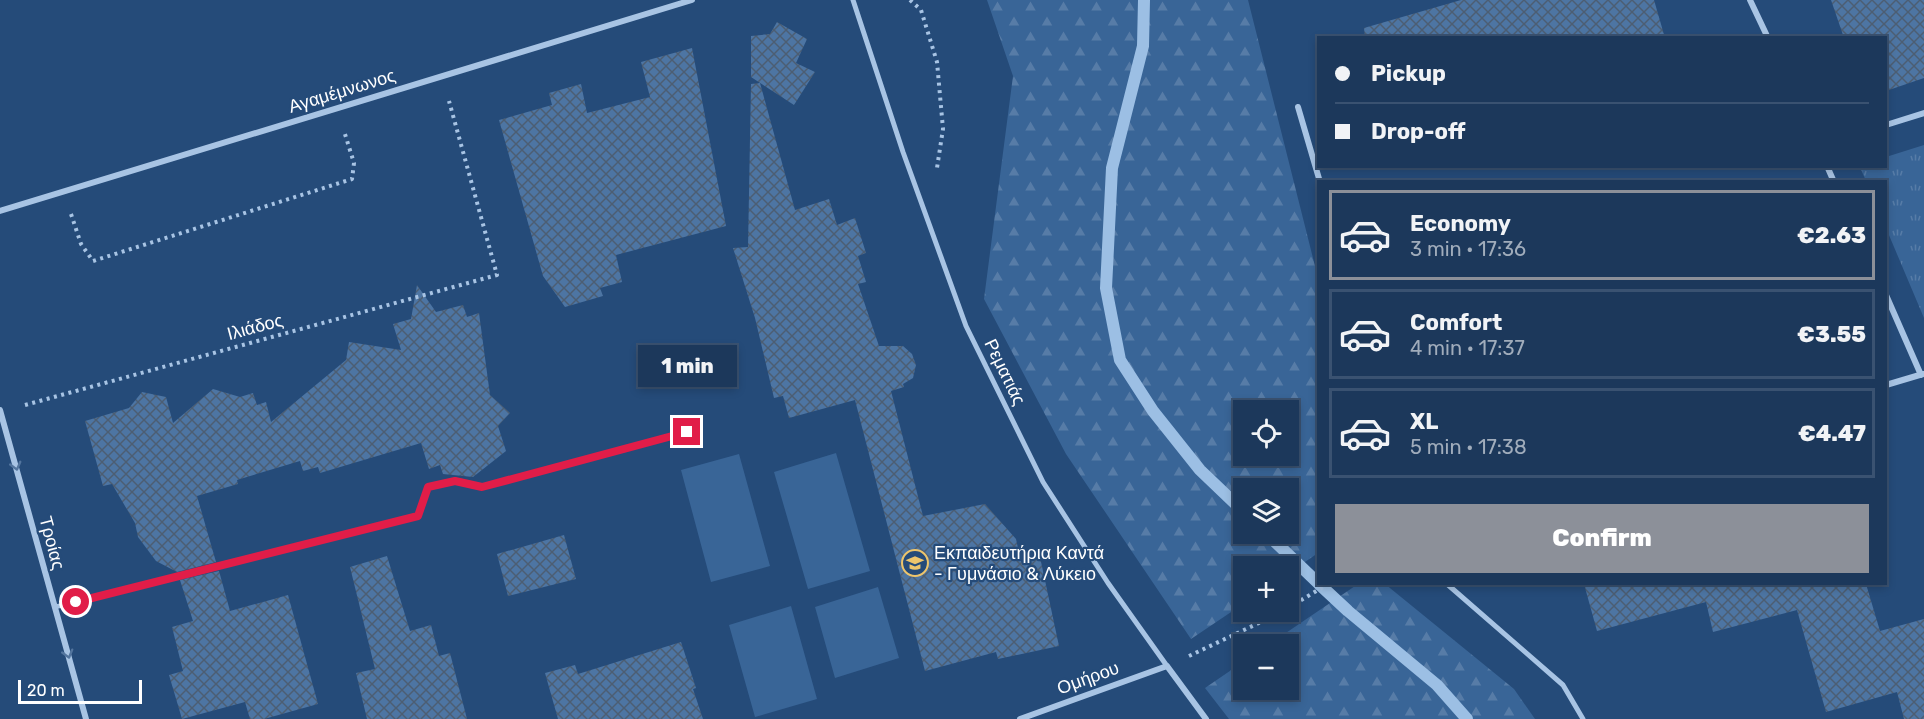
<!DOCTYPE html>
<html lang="en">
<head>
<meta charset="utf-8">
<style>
	:root { --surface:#1c385b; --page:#294364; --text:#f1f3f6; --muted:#a0acbb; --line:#3a5271; --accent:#8c9099 }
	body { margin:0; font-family:Rubik,sans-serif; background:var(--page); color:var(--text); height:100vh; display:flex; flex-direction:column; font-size:22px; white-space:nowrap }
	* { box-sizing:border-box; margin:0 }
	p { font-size:20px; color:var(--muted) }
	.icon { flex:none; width:33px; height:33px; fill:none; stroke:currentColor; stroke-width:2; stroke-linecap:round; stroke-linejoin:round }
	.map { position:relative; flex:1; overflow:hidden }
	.panel { position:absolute; left:1317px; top:180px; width:570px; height:405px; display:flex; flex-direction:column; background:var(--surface); border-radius:0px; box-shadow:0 3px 9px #0003,0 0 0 2px var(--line) }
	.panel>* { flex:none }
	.guide { position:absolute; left:1317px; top:36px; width:570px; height:132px; border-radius:0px; box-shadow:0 3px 9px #0003,0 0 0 2px var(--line); display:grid; align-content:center; height:132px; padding:0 18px; background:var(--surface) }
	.controls { position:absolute; left:1233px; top:400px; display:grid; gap:12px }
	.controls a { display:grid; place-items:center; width:66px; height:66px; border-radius:0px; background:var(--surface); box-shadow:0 3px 9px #0003,0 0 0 2px var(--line); font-size:30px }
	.scale { position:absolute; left:18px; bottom:15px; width:124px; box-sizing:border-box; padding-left:6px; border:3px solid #fff; border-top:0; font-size:16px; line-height:21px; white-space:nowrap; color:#fff; -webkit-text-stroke:4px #254b79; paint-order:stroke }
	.end { position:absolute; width:27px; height:27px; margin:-14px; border:8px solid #e11d48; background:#fff; box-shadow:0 0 0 3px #fff }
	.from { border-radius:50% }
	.bubble { position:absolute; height:42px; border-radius:0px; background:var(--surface); box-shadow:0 3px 9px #0003,0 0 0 2px var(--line); font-size:20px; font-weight:800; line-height:42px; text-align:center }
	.guide b { display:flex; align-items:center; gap:21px; height:57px; font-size:22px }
	.guide b+b { border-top:2px solid var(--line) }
	.guide i { width:15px; height:15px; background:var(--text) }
	ul { padding:10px 0 0; list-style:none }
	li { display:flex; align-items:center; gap:18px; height:90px; margin:0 12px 9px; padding:0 6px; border:3px solid var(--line); border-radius:0px }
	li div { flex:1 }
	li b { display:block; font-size:22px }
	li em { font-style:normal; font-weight:800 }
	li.on { border-color:var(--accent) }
	li>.icon { width:54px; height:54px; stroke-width:1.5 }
	.cta { display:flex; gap:12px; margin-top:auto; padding:12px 18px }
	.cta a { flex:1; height:69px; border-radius:0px; background:var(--accent); color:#fff; font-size:24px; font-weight:800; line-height:69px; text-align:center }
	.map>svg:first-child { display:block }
	.grass { fill:url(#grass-tufts) }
	.forest { fill:url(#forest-firs); fill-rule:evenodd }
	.pitch { fill:#396597 }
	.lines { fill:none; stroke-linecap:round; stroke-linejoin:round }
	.stream { stroke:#9cbfe4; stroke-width:12 }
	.building { fill:url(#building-cross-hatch) }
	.path { stroke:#a8c4e4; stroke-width:4; stroke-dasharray:3 4.5; stroke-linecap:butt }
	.service { stroke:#a8c4e4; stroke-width:4.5 }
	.pedestrian { stroke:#a8c4e4; stroke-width:5 }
	.minor { stroke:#a8c4e4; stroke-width:6 }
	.oneway { stroke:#53759e }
	.route { stroke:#e11d48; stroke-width:8 }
	.labels { text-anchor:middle; stroke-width:4.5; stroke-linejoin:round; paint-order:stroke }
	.street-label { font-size:18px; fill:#fff; stroke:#254b79 }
	.poi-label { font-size:18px; fill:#fff; stroke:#254b79; text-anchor:start }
</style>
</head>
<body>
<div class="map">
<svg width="1924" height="719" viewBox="0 0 1924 719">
	<defs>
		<pattern id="grass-tufts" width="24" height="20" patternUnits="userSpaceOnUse" patternTransform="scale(1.5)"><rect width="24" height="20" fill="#396597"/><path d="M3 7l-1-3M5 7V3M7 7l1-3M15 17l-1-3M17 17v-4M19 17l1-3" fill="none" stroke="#577ca7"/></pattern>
		<pattern id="forest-firs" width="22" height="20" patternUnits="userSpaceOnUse" patternTransform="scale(1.5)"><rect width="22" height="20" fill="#396597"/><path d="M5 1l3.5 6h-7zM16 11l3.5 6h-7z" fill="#577ca7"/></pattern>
		<pattern id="building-cross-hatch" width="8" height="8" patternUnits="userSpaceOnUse" patternTransform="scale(1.5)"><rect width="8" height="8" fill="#4d75a3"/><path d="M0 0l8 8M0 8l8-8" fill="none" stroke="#4c5e73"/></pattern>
	</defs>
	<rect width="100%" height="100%" fill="#254b79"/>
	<!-- grass -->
	<path class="grass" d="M 1924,145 L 1924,318 L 1886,228 L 1886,182 L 1866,181 L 1860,167 L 1886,166 L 1886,157 Z"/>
	<!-- forest -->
	<path class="forest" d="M 987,0 L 1248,0 L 1318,278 L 1318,553 L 1289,573 L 1288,567 L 1244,567 L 1243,604 L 1191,639 L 1066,454 L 984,299 L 1013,76 ZM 1244,411 L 1288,411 L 1288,456 L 1244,456 ZM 1244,489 L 1288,489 L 1288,534 L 1244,534 Z
		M 1358,584 L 1385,584 L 1514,689 L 1535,719 L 1229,719 L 1205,688 L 1243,662 L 1244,690 L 1288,690 L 1288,645 L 1268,645 Z"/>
	<!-- pitch -->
	<path class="pitch" d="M 836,453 L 870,571 L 808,589 L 774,472 Z
		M 739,454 L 770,566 L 711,582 L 681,470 Z
		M 878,587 L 899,658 L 835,678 L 815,607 Z
		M 791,606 L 817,699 L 755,717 L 729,625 Z"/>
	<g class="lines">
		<!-- stream -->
		<path class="stream" d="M 1144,0 L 1143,46 L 1112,168 L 1106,288 L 1120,360 L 1153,411 L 1200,470 L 1244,512
			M 1267,534 L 1318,583
			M 1319,584 L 1348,611 L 1437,685 L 1467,719"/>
	</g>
	<!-- building -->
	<path class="building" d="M 1461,0 L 1654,0 L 1665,38 L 1365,38 L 1364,28 Z
		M 1831,0 L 1924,0 L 1924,78 L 1886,91 L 1886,38 L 1844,38 Z
		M 777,22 L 807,39 L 796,63 L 815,72 L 794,105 L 751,77 L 751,36 L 770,34 Z
		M 692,48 L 726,226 L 616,255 L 622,282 L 600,288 L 603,296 L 565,307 L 543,276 L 499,120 L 552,105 L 549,93 L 581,84 L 587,113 L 650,97 L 641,62 Z
		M 760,83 L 795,210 L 829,199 L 837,225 L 855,218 L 866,253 L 858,256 L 866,282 L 858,284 L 879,346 L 903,346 L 912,354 L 916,365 L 913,378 L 903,384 L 904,387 L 891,391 L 923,516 L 985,504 L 1016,539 L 1021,562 L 1040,557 L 1059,646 L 998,659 L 996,652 L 925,671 L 855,400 L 789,418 L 783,396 L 774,398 L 755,318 L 733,248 L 748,247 L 751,84 Z
		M 417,285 L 436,312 L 463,305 L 467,317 L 479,313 L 490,395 L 510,413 L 498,426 L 506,451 L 473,477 L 443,474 L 440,465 L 429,469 L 421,443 L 320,473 L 318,467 L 303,471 L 300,461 L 237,480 L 238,484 L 197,496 L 216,562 L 177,572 L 156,561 L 138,537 L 135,523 L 112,484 L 103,486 L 85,421 L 129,408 L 142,392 L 166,397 L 173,423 L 213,389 L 240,397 L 253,393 L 257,405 L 266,402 L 271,422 L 346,360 L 349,342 L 401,350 L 393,324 L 411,319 Z
		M 564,535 L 576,579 L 508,596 L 497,554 Z
		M 387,556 L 410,631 L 431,625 L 439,656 L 450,653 L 467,719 L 367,719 L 356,673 L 375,669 L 350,567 Z
		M 219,571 L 230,611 L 288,595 L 318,704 L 264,719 L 250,719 L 245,702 L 182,719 L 169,675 L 183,671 L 172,627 L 193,621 L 180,580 Z
		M 1584,584 L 1866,584 L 1880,631 L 1924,619 L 1924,719 L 1904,719 L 1897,692 L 1826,712 L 1797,610 L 1713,632 L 1706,602 L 1597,631 Z
		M 681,642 L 696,688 L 693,689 L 703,719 L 558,719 L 545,673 L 575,665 L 578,674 Z"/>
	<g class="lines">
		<!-- path -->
		<path class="path" d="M 910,0 L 921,10 L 937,62 L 943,129 L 937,168
			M 71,214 L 81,244 L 93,261 L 352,179 L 354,163 L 344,131
			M 25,405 L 497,275 L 449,101
			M 1288,608 L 1328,584
			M 1189,656 L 1282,612"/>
		<!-- service -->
		<path class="service" d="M 55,607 L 418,516 L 428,487 L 455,481 L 482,487 L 687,432"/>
		<!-- pedestrian -->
		<path class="pedestrian" d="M 853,0 L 903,152 L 966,326 L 1043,482 L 1108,583 L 1167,666
			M 1447,584 L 1563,685 L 1583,719"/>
		<!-- minor -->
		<path class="minor" d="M 1750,0 L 1768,38
			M 1298,107 L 1320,182
			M 1886,125 L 1924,113
			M 1827,166 L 1834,182
			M 0,211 L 692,0
			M 1886,295 L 1921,375
			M 1886,385 L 1923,374
			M 0,410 L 86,719
			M 1020,719 L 1167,666 L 1206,719"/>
	</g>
	<!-- one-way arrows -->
	<defs><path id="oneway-chevron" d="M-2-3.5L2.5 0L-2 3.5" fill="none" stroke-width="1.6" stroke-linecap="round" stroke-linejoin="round" transform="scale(1.5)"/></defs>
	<g class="oneway">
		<use href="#oneway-chevron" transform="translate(16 466) rotate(75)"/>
		<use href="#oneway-chevron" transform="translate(68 654) rotate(74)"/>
	</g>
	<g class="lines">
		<!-- route -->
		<path class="route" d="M 76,602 L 418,516 L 428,487 L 455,481 L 482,487 L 687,432"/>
	</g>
	<!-- icons -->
	<defs>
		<symbol id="school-ring" viewBox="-11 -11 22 22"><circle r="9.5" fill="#254b79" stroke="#edc56c" stroke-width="1.5"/><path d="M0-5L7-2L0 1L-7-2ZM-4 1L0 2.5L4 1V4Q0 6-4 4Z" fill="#edc56c"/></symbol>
	</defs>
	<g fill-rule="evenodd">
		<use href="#school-ring" x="900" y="548" width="30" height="30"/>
	</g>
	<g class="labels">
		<!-- street labels -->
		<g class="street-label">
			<text transform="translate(342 91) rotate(-17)" y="6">Αγαμέμνωνος</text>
			<text transform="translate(255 327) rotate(-15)" y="6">Ιλιάδος</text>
			<text transform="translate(1005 372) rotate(64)" y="6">Ρεματιάς</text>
			<text transform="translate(52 543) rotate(75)" y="6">Τροίας</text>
			<text transform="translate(1088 678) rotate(-20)" y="6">Ομήρου</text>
		</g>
		<!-- poi labels -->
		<g class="poi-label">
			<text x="934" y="559">Εκπαιδευτήρια Καντά<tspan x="934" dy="21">- Γυμνάσιο &amp; Λύκειο</tspan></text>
		</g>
	</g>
</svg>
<div class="controls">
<a><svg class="icon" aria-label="locate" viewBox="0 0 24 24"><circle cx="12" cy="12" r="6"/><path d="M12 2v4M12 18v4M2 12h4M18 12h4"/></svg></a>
<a><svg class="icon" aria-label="layers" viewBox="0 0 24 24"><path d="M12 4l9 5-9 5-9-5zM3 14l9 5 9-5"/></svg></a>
<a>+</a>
<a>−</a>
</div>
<div class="scale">20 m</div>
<i class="end from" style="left:76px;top:602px"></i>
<i class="end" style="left:687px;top:432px"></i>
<div class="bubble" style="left:638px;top:345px;width:99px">1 min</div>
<div class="guide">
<b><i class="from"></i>Pickup</b>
<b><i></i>Drop-off</b>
</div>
<section class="panel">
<ul>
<li class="on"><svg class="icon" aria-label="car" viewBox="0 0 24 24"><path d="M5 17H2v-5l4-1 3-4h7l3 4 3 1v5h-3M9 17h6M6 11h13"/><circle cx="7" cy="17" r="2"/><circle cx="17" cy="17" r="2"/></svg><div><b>Economy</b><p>3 min · 17:36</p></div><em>€2.63</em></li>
<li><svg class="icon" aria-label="car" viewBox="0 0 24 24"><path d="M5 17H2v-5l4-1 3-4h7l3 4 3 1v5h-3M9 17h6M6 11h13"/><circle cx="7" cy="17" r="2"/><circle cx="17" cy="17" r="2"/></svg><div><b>Comfort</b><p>4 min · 17:37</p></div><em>€3.55</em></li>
<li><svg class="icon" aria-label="car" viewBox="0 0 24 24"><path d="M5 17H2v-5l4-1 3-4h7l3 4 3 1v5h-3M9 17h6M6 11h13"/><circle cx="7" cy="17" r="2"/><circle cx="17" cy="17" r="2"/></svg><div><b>XL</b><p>5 min · 17:38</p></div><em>€4.47</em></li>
</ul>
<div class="cta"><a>Confirm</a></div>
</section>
</div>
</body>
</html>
